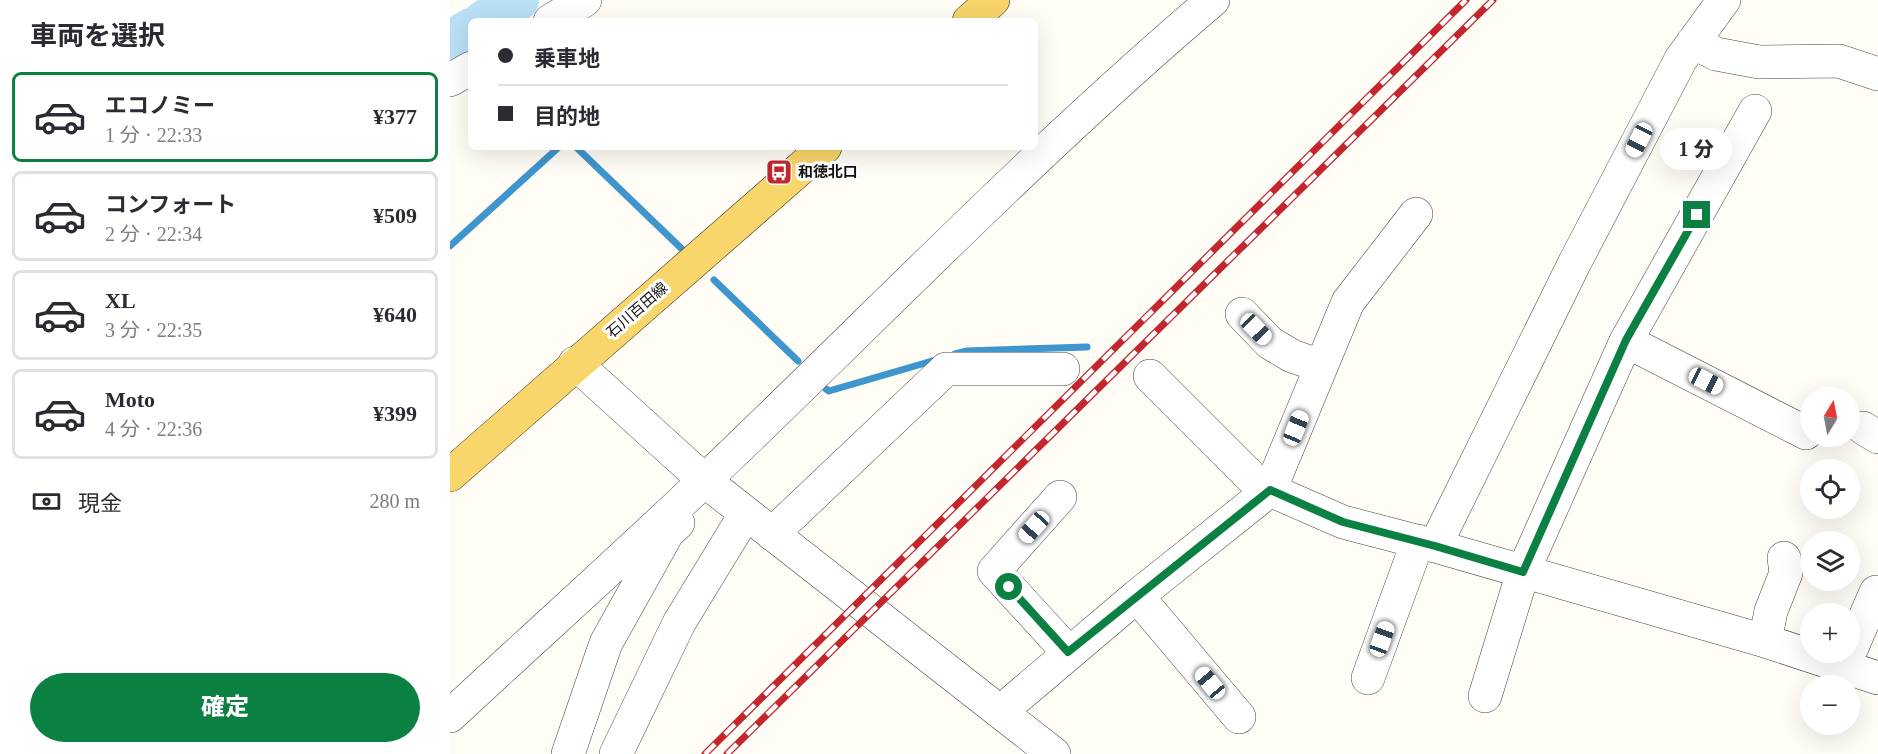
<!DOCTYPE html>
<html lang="ja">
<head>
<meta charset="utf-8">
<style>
	:root { --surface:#fff; --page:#f7f7f7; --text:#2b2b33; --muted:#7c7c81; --line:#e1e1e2; --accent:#0b8043 }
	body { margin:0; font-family:"Times New Roman","Noto Sans JP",serif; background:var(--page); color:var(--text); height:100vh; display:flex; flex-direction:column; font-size:22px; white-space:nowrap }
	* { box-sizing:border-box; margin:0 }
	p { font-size:20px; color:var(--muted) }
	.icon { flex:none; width:33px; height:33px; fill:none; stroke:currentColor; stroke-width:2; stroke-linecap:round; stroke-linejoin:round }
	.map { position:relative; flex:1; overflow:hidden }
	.sheet { display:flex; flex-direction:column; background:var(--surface); width:450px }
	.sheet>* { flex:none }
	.guide { position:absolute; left:18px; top:18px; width:570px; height:132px; border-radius:9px; box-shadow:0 6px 24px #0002; display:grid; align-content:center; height:132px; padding:0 30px; background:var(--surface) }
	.needle { width:39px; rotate:10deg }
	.controls { position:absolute; left:1350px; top:387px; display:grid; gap:12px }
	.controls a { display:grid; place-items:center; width:60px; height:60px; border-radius:50%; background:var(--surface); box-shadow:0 6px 24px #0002; font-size:30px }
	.end { position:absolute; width:27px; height:27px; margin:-14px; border:8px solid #0b8043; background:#fff; box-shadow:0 0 0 3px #fff }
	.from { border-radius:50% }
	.bubble { position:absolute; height:42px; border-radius:21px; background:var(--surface); box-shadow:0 6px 24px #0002; font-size:20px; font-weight:800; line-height:42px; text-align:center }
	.car { position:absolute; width:18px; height:36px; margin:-18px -9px; border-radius:8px; box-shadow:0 0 4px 2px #0007; background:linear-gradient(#fff 24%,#345 0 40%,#fff 0 76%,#345 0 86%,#fff 0) }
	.guide b { display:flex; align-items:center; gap:21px; height:57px; font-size:22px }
	.guide b+b { border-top:2px solid var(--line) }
	.guide i { width:15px; height:15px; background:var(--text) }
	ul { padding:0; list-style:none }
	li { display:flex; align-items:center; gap:18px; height:90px; margin:0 12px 9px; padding:0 18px; border:3px solid var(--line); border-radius:9px }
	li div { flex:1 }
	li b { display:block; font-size:22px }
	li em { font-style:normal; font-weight:800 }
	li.current { border-color:var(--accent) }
	li>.icon { width:54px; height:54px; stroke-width:1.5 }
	h2 { padding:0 30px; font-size:27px; line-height:72px }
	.pay { display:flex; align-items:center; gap:15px; height:66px; padding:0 30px; font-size:22px }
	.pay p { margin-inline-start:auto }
	.action { display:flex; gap:12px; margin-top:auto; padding:12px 30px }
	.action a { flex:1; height:69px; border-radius:36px; background:var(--accent); color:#fff; font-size:24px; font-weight:800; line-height:69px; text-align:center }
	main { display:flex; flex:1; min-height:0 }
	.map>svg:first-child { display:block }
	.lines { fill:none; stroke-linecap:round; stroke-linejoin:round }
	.stream { stroke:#3f96cf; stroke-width:7 }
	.river { stroke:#b9e0f7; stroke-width:42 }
	.minor-casing { stroke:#444; stroke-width:34 }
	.major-casing { stroke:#222; stroke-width:34 }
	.minor { stroke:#fff; stroke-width:33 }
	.major { stroke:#f9d66b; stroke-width:33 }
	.rail-casing { stroke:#c4262e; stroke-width:7 }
	.rail { stroke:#fff; stroke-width:4.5; stroke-dasharray:14; stroke-linecap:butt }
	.route { stroke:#0b8043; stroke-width:8 }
	.labels { text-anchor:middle; stroke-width:6; stroke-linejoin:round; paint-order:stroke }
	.poi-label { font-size:15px; font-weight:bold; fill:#111; stroke:#fff; text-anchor:start }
	.street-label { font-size:15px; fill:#111; stroke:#fff }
</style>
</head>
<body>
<main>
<section class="sheet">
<h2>車両を選択</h2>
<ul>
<li class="current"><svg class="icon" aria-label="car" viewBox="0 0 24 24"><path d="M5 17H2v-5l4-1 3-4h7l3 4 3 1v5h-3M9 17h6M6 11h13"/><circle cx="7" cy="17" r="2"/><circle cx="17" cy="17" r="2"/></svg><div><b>エコノミー</b><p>1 分 · 22:33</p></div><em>¥377</em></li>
<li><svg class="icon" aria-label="car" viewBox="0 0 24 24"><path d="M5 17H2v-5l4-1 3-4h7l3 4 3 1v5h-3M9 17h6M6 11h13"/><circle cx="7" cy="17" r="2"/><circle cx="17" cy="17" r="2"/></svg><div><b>コンフォート</b><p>2 分 · 22:34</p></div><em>¥509</em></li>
<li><svg class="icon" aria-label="car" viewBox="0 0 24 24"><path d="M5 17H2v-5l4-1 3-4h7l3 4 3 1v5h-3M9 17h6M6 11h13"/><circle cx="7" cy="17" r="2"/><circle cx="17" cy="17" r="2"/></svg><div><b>XL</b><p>3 分 · 22:35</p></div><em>¥640</em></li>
<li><svg class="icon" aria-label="car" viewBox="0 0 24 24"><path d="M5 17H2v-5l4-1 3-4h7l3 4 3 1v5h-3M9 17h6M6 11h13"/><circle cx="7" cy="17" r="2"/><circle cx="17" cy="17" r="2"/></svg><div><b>Moto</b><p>4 分 · 22:36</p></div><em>¥399</em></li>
</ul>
<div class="pay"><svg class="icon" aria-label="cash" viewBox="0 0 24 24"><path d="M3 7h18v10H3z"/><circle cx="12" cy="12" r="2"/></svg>現金<p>280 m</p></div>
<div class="action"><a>確定</a></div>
</section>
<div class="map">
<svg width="1428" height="754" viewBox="0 0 1428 754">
	<rect width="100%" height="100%" fill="#fffdf5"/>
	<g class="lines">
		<!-- stream -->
		<path class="stream" d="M 126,147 L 233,250
			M 0,246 L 109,147
			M 264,280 L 348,361
			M 505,354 L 517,351 L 637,347
			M 376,389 L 379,391 L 489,359"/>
		<!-- river -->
		<path class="river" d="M 34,21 L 68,0
			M 0,42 L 21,29"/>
		<defs>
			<path id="minor" d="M 100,21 L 135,0
				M 1243,42 L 1266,54 L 1309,62 L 1389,61 L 1428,74
				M 0,80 L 21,68
				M 792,314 L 820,343 L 842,356 L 871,366
				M 1176,341 L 1356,433
				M 125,363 L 255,481 L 604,754
				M 700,376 L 802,478 L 820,490 L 898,302 L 966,214
				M 1413,428 L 1428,437
				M 610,497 L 544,571 L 618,652
				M 322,534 L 496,369 L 613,369
				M 985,546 L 1125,262 L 1231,59 L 1274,0
				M 687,596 L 789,717
				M 1315,641 L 1321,611 L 1336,573 L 1334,558
				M 1393,668 L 1426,592
				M 918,678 L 968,541
				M 1035,696 L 1073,572 L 1176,341 L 1305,111
				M 550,712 L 687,596 L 820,490 L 893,522 L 985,546 L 1315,641 L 1428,678
				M 0,716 C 85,637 171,560 255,480 C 424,319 585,151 763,0
				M 118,754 L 156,643 L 218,532 L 228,523
				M 166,754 L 229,623 L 296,513"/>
			<path id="major" d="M 519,21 L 543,0
				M 0,475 L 375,147"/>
		</defs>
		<!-- minor casing -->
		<use href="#minor" class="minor-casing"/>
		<!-- major casing -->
		<use href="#major" class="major-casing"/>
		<!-- minor -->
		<use href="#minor" class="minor"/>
		<!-- major -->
		<use href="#major" class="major"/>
		<defs>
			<path id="rail" d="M 255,754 L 1016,0
				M 277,754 L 1043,0"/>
		</defs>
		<!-- rail casing -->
		<use href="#rail" class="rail-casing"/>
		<!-- rail -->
		<use href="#rail" class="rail"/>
	</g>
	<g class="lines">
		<!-- route -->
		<path class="route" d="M 559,587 L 618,652 L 820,490 L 893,522 L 985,546 L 1073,572 L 1176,340 L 1247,215"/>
	</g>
	<!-- icons -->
	<defs>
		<symbol id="bus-square" viewBox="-11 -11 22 22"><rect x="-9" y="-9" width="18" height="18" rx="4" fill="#c4262e" stroke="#fff"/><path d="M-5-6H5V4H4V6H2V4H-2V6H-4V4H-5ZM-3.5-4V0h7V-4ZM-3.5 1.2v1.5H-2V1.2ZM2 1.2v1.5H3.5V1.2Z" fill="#fff"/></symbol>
	</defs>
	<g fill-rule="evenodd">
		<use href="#bus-square" x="314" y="157" width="30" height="30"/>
	</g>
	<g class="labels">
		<!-- poi labels -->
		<g class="poi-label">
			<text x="348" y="177">和徳北口</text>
		</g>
		<!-- street labels -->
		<g class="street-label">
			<text transform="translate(187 310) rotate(-41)" y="5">石川百田線</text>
		</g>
	</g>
</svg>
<div class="controls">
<a><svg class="needle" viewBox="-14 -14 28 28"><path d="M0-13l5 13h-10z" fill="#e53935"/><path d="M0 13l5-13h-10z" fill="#7c7c81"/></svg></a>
<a><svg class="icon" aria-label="locate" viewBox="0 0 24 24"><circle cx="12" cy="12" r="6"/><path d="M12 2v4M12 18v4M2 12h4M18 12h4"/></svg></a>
<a><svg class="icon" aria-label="layers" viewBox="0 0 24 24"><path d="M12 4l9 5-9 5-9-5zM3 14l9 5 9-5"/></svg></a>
<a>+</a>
<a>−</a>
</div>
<i class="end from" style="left:559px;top:587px"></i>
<i class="end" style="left:1247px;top:215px"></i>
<div class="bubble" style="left:1210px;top:128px;width:72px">1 分</div>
<i class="car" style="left:1189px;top:140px;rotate:207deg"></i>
<i class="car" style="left:806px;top:329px;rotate:136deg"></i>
<i class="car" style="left:1256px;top:381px;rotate:117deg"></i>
<i class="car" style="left:846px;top:428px;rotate:22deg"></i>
<i class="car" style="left:584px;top:527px;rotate:222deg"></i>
<i class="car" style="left:932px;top:639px;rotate:20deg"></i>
<i class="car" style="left:760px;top:683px;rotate:320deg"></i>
<div class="guide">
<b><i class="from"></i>乗車地</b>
<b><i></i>目的地</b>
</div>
</div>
</main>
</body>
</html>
